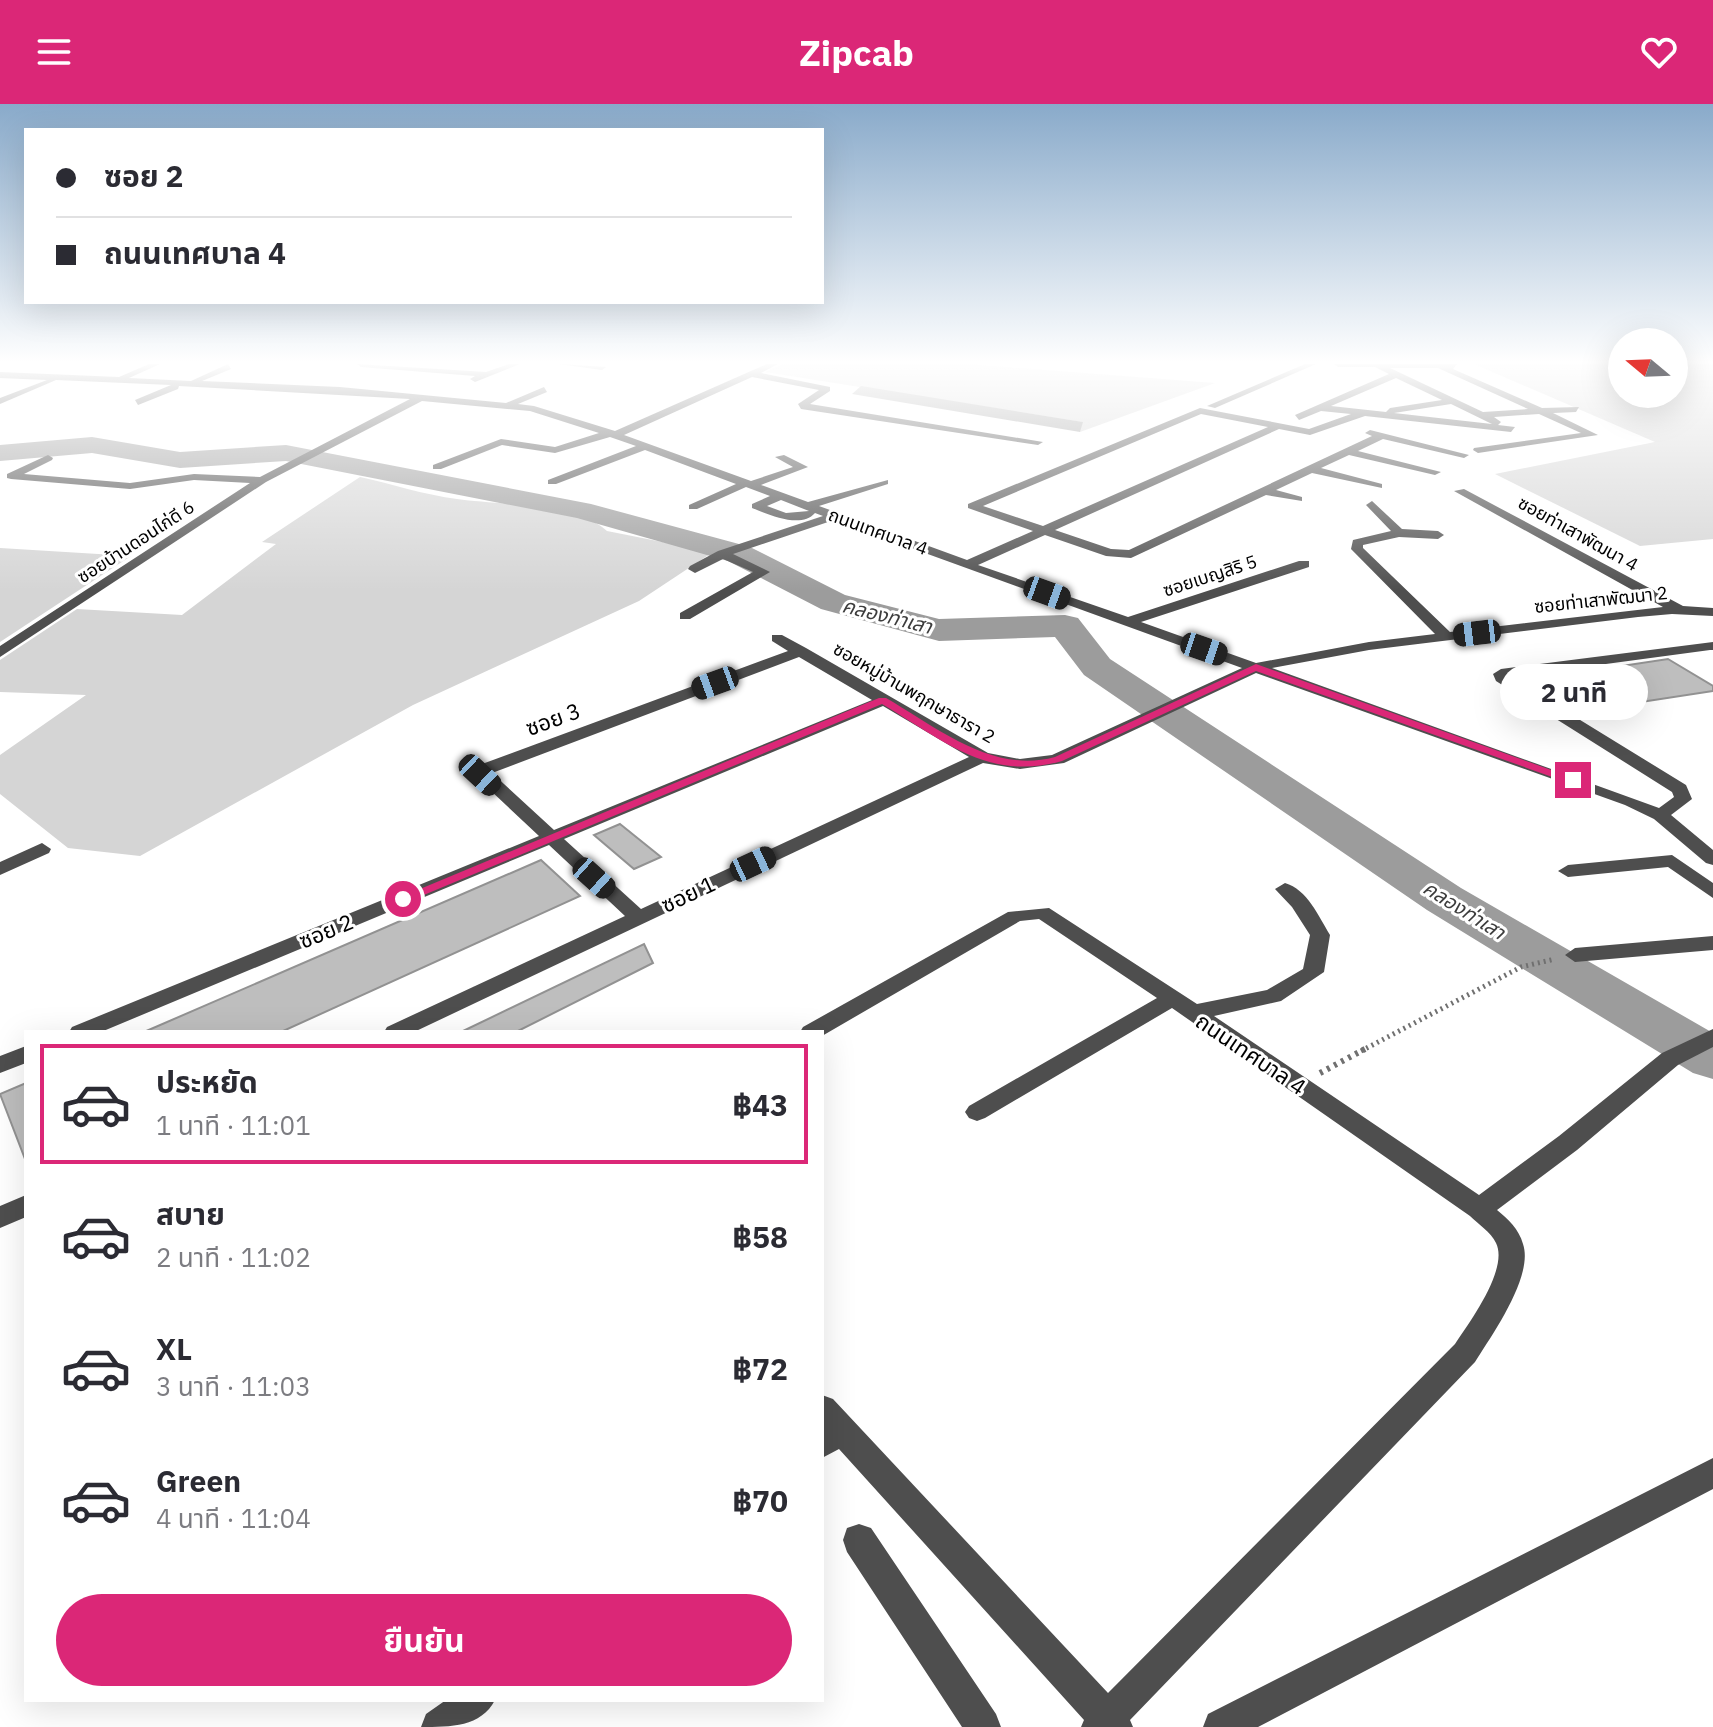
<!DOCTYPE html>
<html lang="th">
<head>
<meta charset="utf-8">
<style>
	:root { --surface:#fff; --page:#f7f7f7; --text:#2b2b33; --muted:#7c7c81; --line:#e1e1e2; --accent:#db2777 }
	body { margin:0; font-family:"IBM Plex Sans","Noto Sans Thai",sans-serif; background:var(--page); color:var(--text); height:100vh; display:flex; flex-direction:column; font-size:30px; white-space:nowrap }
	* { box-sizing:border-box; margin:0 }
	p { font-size:26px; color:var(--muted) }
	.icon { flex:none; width:44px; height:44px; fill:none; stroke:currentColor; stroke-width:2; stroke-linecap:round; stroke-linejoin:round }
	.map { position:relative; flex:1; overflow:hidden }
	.side { position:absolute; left:24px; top:926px; width:800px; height:672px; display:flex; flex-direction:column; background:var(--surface); border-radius:0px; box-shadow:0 8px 32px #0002 }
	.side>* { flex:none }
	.hud { position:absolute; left:24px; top:24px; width:800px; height:176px; border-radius:0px; box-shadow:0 8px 32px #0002; display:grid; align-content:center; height:176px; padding:0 32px; background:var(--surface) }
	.needle { width:52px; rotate:289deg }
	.buttons { position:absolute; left:1608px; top:224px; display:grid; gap:16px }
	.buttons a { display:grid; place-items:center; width:80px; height:80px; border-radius:50%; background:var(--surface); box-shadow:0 8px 32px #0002; font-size:40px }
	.end { position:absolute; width:36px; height:36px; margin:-18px; border:10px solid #db2777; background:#fff; box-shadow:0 0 0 4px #fff }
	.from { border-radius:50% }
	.bubble { position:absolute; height:56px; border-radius:28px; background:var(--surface); box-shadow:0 8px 32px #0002; font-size:26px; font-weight:700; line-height:56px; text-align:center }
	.car { position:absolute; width:24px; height:48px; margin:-24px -12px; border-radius:10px; box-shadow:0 0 6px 2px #0007; background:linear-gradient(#222 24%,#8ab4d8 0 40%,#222 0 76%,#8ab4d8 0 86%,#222 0) }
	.hud b { display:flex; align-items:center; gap:28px; height:76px; font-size:30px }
	.hud b+b { border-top:2px solid var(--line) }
	.hud i { width:20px; height:20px; background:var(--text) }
	ul { padding:14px 0 0; list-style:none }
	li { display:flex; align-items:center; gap:24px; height:120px; margin:0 16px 12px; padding:0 16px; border:4px solid transparent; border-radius:0px }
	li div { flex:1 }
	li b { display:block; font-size:30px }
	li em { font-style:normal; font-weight:700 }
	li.selected { border-color:var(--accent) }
	li>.icon { width:72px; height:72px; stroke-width:1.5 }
	.action { display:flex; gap:16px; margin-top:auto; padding:16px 32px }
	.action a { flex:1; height:92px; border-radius:48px; background:var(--accent); color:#fff; font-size:32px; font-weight:700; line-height:92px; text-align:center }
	header { display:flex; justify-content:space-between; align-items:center; height:104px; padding:0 32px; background:var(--accent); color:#fff; font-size:36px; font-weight:700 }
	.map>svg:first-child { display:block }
	.green { fill:#d5d5d5 }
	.water { fill:#9c9c9c }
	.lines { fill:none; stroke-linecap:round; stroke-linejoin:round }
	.river { fill:#9c9c9c; fill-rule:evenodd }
	.building { fill:#bebebe; stroke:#929292; stroke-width:2 }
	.path-far1 { stroke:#707070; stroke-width:5; stroke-dasharray:2 4; stroke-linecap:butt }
	.path { stroke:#707070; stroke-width:6; stroke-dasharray:3 5; stroke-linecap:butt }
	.minor { fill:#4e4e4e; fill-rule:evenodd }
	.route { fill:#db2777 }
	.labels { text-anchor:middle; stroke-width:6; stroke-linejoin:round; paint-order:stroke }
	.far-street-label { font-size:18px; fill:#000; stroke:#fff }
	.far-water-label { font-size:20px; font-style:italic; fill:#3d3d3d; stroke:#fff }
	.street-label { font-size:22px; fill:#000; stroke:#fff }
</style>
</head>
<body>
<header><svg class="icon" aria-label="menu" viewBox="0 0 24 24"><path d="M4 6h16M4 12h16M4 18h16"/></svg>Zipcab<svg class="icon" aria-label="heart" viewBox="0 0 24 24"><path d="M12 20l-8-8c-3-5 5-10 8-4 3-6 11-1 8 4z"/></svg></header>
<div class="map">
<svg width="1713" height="1623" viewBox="0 0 1713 1623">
	<rect width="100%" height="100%" fill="#fff"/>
	<!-- green -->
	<path class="green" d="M 783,260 L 967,260 L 1215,279 L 1080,328 L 1082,318 L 765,268 Z
		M 1474,260 L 1622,260 L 1622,290 L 1674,290 L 1674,260 L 1713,260 L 1713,435 L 1640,442 L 1495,370 L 1655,338 Z
		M 360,373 C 392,380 425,391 457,395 C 498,401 577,399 607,427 L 713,448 L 639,497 L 413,601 L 140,752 L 68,744 L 0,690 L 0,651 L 86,591 L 0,588 L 0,556 L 77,505 L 182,511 L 276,440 L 262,438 Z
		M 0,444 L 131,452 L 0,538 Z"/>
	<!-- water -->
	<path class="water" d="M 861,282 L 1083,318 L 1080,328 L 852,290 Z"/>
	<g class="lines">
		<!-- river -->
		<path class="river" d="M 92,333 L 180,348 L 286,341 L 591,400 L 750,443 L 845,491 L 939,515 L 1065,511 L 1078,514 L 1110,555 L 1461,784 L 1713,929 L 1713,975 L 1693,969 L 1427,806 L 1084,571 L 1055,533 L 939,537 L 821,505 L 728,457 L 577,414 L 286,357 L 180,364 L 92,349 L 0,357 L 0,341 Z"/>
	</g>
	<!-- building -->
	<path class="building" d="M 1668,555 L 1713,582 L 1713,587 L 1576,608 L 1528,576 Z
		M 620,720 L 661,753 L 634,765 L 594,731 Z
		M 541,756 L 580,792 L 281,928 L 144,928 Z
		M 644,840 L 653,859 L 516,928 L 461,928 Z
		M 26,979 L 26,1055 L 25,1055 L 0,990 Z"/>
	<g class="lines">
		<!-- path-far1 -->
		<path class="path-far1" d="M 1361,947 L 1521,863 L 1555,855"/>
		<!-- path -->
		<path class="path" d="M 1320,969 L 1365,945"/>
		<!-- minor -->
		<path class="minor" d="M 149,260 L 160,260 L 129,274 L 191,277 L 228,260 L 231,265 L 202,277 L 340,283 L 506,299 L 544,283 L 547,288 L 518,300 L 534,302 L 615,327 L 767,260 L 778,260 L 761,269 L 830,283 L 830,287 L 810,300 L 1043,338 L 1038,341 L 801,305 L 798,300 L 819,286 L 752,273 L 624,331 L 751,377 L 793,363 L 775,353 L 784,351 L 808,363 L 761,381 L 808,398 L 888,376 L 888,380 L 819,402 L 967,456 L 1033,427 L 968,404 L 968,400 L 1200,304 L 1309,325 L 1351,310 L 1321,307 L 1299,316 L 1295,311 L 1389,270 L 1375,263 L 1338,263 L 1334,260 L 1457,260 L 1453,265 L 1542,304 L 1579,303 L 1576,308 L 1553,309 L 1598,331 L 1478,349 L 1473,346 L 1474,344 L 1581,329 L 1539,310 L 1494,313 L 1501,318 L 1498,321 L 1515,323 L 1511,328 L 1365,312 L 1310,331 L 1279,325 L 1055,426 L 1111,445 L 1129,446 L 1372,332 L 1365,329 L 1370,326 L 1469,351 L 1464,354 L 1383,335 L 1358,347 L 1441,368 L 1435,371 L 1349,351 L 1321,364 L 1382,380 L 1382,384 L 1312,369 L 1276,386 L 1302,393 L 1302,397 L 1266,391 L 1131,454 L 1106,452 L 1045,431 L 978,461 L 1128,513 L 1299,457 L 1309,457 L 1309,463 L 1141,518 L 1256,559 L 1369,538 L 1435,530 L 1351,445 L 1353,436 L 1391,427 L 1366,401 L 1372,397 L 1402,425 L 1438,427 L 1444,431 L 1438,435 L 1399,433 L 1363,441 L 1363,444 L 1450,528 L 1663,503 L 1454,387 L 1464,385 L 1683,502 L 1713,504 L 1713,512 L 1672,510 L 1638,513 L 1369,546 L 1272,564 L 1659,704 L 1674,693 L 1672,688 L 1496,577 L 1493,570 L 1501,565 L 1713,538 L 1713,546 L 1710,546 L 1510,573 L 1686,681 L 1692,695 L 1671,711 L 1713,746 L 1713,761 L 1706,759 L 1654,715 L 1625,701 L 1256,569 L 1064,659 L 1020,665 L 983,659 L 414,928 L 384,928 L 387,923 L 625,812 L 549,741 L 101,928 L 69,928 L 72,923 L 539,732 L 474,671 L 471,667 L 474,663 L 788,547 L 772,537 L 772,531 L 782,531 L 806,544 L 988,649 L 1020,655 L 1052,651 L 1242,564 L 834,416 L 733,450 L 770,468 L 690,515 L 680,515 L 680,509 L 753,468 L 723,455 L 695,469 L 688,465 L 690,462 L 718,447 L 823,412 L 815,409 C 801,425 770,411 752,404 L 752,400 L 770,392 L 746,383 L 697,405 L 689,405 L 689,401 L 736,380 L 645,346 L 556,380 L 548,380 L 548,376 L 636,342 L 610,333 L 555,349 L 502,341 L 441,365 L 433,365 L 433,361 L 501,335 L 555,343 L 599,329 L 530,307 L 422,297 L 266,378 L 0,553 L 0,542 L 250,379 L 194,376 L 130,385 L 11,375 L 7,374 L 7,370 L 48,351 L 53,354 L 52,356 L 24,370 L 130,379 L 194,370 L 260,373 L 410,295 L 179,282 L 178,285 L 138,301 L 135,296 L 171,281 L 56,276 L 0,300 L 0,294 L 47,276 L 0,274 L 0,268 L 119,273 ZM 1390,264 L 1438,264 L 1528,305 L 1483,308 ZM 1396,274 L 1442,296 L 1390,304 L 1386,308 L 1331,302 ZM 1451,300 L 1492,320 L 1394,309 ZM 1201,310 L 1268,323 L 1043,422 L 983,402 ZM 781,396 L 809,407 L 786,409 L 767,402 ZM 799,553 L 872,596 L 554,726 L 492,669 ZM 883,602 L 969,653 L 641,805 L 564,735 Z
			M 357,260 L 486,268 L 509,260 L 520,260 L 475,278 L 470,275 L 475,272 L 361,263 Z
			M 559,260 L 606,263 L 602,266 Z
			M 1305,260 L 1316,260 L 1215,304 L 1207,302 Z
			M 42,739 L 51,745 L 49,749 L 0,771 L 0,758 Z
			M 1672,751 L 1713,779 L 1713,794 L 1668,763 L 1568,773 L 1558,767 L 1568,761 Z
			M 1285,779 C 1307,785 1319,813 1330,831 L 1324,868 L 1281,897 L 1214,912 L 1479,1091 L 1559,1032 L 1662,949 L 1713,925 L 1713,943 L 1678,961 L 1577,1046 L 1497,1106 C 1508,1115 1519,1125 1523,1140 C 1534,1172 1492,1231 1475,1258 L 1130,1616 L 1133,1623 L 1081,1623 L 1084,1616 L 839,1345 L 822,1354 L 822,1291 L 833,1295 L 1108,1589 L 1455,1240 C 1469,1219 1509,1165 1496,1139 C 1491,1128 1478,1120 1470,1112 L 1172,904 L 985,1014 L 977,1017 L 969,1014 L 965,1008 L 969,1002 L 1157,894 L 1039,815 L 1020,817 L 822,932 L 822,928 L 800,928 L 803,923 L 1008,808 L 1049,804 L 1197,900 L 1267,886 L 1303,865 L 1310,831 L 1292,803 L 1275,785 Z
			M 1713,832 L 1713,846 L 1575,858 L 1565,851 L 1575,844 Z
			M 26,942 L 26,959 L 0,969 L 0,952 Z
			M 26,1091 L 26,1113 L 0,1124 L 0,1102 Z
			M 1713,1354 L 1713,1385 L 1258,1623 L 1203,1623 L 1208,1610 Z
			M 859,1420 L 871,1424 L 996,1610 L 1001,1623 L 962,1623 L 847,1448 L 843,1436 L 847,1424 Z
			M 446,1596 L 495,1596 C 481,1623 451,1623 421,1623 L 426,1610 Z"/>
	</g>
	<!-- sky -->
	<linearGradient id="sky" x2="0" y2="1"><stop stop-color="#89aaca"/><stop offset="0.53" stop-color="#fff"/><stop offset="1" stop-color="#fff" stop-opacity="0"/></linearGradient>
	<rect width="1713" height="487" fill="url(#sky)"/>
	<!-- route -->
	<path class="route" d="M 1256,560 L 1579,676 L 1569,679 L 1256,567 L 1062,657 C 988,678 943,636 882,600 L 407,798 L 396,795 L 879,594 L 886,594 C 938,624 992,670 1055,653 Z"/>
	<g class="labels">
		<!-- far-street labels -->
		<g class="far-street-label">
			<text transform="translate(878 428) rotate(20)" y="6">ถนนเทศบาล 4</text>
			<text transform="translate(1578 430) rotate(29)" y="6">ซอยท่าเสาพัฒนา 4</text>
			<text transform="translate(136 438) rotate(-33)" y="6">ซอยบ้านดอนไก่ดี 6</text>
			<text transform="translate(1210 472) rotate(-18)" y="6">ซอยเบญสิริ 5</text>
			<text transform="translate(1601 496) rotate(-6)" y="6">ซอยท่าเสาพัฒนา 2</text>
			<text transform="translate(914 589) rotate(30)" y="6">ซอยหมู่บ้านพฤกษาธารา 2</text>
		</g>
		<!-- far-water labels -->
		<g class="far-water-label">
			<text transform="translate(887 512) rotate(14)" y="7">คลองท่าเสา</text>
			<text transform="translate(1464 806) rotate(32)" y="7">คลองท่าเสา</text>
		</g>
		<!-- street labels -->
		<g class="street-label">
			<text transform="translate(553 615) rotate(-20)" y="8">ซอย 3</text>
			<text transform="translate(688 790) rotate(-25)" y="8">ซอย 1</text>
			<text transform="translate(326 827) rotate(-22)" y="8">ซอย 2</text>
			<text transform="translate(1251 950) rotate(34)" y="8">ถนนเทศบาล 4</text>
		</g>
	</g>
</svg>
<div class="buttons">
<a><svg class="needle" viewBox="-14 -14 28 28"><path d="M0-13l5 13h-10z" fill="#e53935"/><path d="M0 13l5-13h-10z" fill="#7c7c81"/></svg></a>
</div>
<i class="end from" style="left:403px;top:795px"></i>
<i class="end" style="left:1573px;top:676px"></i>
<div class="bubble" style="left:1500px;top:560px;width:148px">2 นาที</div>
<i class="car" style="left:1047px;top:489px;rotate:110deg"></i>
<i class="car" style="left:1477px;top:529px;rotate:263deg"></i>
<i class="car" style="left:1204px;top:545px;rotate:109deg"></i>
<i class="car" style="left:715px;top:579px;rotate:250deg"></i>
<i class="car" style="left:480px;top:671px;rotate:133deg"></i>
<i class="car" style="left:753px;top:760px;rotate:65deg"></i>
<i class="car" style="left:594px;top:774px;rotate:132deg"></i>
<div class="hud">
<b><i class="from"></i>ซอย 2</b>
<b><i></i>ถนนเทศบาล 4</b>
</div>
<section class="side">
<ul>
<li class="selected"><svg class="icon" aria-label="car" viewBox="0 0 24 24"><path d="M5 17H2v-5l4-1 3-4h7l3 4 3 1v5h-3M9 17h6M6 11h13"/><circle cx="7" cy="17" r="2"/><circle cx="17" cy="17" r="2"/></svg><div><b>ประหยัด</b><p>1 นาที · 11:01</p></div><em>฿43</em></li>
<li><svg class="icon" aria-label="car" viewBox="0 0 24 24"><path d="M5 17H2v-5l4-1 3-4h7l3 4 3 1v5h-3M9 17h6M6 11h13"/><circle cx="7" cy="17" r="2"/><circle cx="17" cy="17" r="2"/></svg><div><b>สบาย</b><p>2 นาที · 11:02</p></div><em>฿58</em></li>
<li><svg class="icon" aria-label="car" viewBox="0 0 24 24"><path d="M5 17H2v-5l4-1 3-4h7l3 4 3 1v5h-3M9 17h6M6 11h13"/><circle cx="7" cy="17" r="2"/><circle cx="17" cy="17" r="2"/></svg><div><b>XL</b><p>3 นาที · 11:03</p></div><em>฿72</em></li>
<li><svg class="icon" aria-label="car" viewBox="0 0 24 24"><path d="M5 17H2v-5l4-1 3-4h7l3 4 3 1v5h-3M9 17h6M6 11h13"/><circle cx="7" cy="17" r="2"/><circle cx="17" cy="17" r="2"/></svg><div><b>Green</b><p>4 นาที · 11:04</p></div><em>฿70</em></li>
</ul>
<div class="action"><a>ยืนยัน</a></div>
</section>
</div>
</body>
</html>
